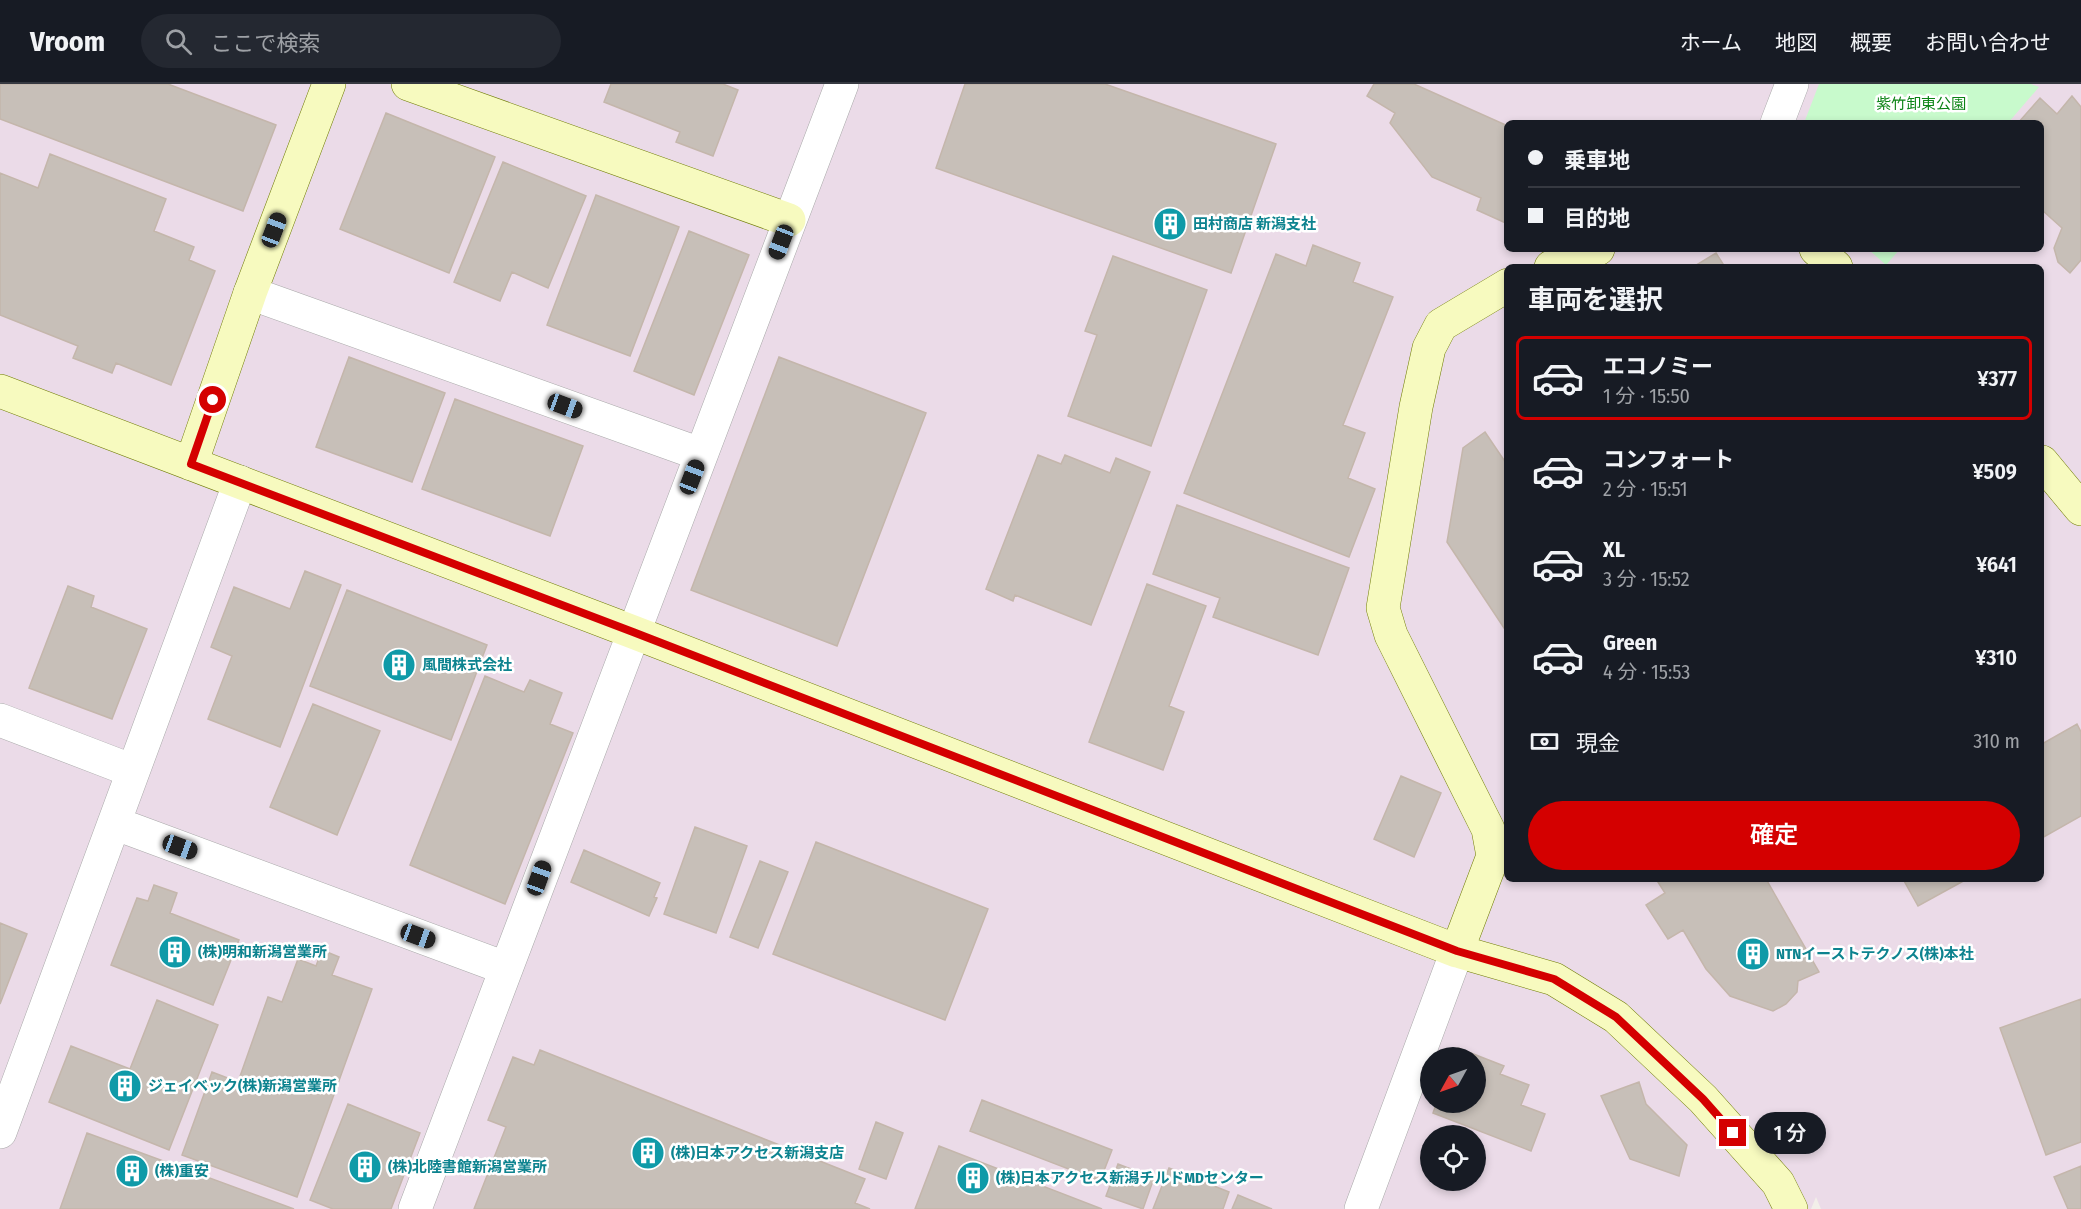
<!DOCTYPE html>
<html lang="ja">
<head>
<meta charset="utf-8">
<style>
	:root { --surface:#171b24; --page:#242831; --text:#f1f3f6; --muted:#9ea1a6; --line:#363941; --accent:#d40000 }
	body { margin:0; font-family:"Fira Sans Condensed","Noto Sans JP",sans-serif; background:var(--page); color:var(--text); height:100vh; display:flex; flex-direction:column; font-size:22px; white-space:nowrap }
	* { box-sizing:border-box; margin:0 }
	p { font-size:20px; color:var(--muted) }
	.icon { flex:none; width:33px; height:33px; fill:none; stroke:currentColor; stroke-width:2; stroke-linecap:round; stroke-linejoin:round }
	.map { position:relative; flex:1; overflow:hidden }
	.sheet { position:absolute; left:1504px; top:180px; width:540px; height:618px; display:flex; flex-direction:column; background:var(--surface); border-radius:9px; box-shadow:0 3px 9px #0003 }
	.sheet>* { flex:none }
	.hud { position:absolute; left:1504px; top:36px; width:540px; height:132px; border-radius:9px; box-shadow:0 3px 9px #0003; display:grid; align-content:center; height:132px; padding:0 24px; background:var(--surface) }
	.needle { width:39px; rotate:230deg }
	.tools { position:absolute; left:1420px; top:963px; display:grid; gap:12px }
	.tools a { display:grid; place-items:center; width:66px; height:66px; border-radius:50%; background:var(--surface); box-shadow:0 3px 9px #0003; font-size:30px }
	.end { position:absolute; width:27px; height:27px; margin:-14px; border:8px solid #d40000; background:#fff; box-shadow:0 0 0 3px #fff }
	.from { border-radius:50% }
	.bubble { position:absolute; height:42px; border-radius:21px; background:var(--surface); box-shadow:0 3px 9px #0003; font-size:20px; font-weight:600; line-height:42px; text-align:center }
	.car { position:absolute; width:18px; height:36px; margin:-18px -9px; border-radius:8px; box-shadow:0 0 4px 2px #0007; background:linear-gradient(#222 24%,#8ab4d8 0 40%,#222 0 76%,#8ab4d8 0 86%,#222 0) }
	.hud b { display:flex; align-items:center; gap:21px; height:57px; font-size:22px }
	.hud b+b { border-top:2px solid var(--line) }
	.hud i { width:15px; height:15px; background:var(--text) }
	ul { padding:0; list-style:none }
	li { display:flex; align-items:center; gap:18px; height:84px; margin:0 12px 9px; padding:0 12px; border:3px solid transparent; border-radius:9px }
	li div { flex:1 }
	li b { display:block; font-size:22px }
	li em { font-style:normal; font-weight:600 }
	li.current { border-color:var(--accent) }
	li>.icon { width:54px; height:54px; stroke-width:1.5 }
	h2 { padding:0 24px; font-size:27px; line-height:72px }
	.pay { display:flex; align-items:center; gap:15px; height:66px; padding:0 24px; font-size:22px }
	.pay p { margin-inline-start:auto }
	.primary-button { display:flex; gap:12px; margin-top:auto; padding:12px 24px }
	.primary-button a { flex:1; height:69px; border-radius:36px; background:var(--accent); color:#fff; font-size:24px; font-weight:600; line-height:69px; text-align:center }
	header { display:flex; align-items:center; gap:36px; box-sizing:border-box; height:84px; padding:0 30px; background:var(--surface); border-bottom:2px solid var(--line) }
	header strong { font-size:28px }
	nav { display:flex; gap:33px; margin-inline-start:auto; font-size:21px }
	.search { width:420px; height:54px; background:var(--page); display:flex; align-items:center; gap:15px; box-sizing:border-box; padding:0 21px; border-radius:33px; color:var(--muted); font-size:22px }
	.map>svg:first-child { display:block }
	.industrial { fill:#ebdbe8; fill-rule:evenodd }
	.park { fill:#c8facc }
	.building { fill:#c7bfb8; stroke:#c4b6ab; stroke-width:1.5 }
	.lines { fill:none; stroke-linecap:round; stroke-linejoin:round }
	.street-casing { stroke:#a9a9a9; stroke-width:34 }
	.secondary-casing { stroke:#707d05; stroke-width:34 }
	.street { stroke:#fff; stroke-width:33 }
	.secondary { stroke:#f7fabf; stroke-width:33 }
	.route { stroke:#d40000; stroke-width:8 }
	.labels { text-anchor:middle; stroke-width:5; stroke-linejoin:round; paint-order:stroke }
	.park-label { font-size:15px; fill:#0c8416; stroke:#fff }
	.culture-label { font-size:15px; font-weight:bold; fill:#0d838f; stroke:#fff; text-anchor:start }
</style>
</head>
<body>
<header>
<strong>Vroom</strong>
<div class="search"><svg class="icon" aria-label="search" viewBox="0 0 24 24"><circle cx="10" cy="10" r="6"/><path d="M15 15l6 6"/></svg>ここで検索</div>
<nav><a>ホーム</a><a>地図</a><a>概要</a><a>お問い合わせ</a></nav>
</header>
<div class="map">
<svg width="2081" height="1125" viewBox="0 0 2081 1125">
	<rect width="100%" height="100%" fill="#f2efe9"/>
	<!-- industrial -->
	<path class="industrial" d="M 0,0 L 2081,0 L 2081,1125 L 1821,1125 L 1816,1113 L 1811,1125 L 0,1125 ZM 1508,39 L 2042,39 L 2042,165 L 1508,165 ZM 1508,183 L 2042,183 L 2042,795 L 1508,795 ZM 1431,974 L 1476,974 L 1476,1018 L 1431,1018 ZM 1431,1052 L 1476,1052 L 1476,1096 L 1431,1096 Z"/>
	<!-- park -->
	<path class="park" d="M 1819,0 L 2031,0 L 2039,3 L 2008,39 L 1804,39 Z
		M 1868,165 L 1900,165 L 1886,181 Z"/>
	<!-- building -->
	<path class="building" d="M 0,0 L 168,0 L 276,41 L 243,127 L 0,35 Z
		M 611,0 L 723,0 L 738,6 L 713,72 L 676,58 L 680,48 L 604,18 Z
		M 965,0 L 1105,0 L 1276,60 L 1231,189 L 936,84 Z
		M 1374,0 L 1414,0 L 1508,42 L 1508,140 L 1477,126 L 1481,114 L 1432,93 L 1390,39 L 1395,29 L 1367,12 Z
		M 2072,12 L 2081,23 L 2081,176 L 2070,189 L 2058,178 L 2054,164 L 2062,144 L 2042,126 L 2042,39 L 2018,39 L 2040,14 L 2057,30 Z
		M 386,29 L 495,73 L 449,189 L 340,145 Z
		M 50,70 L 166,115 L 154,147 L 194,163 L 189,176 L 215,187 L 171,301 L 116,279 L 112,289 L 73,274 L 78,262 L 0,231 L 0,89 L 38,104 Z
		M 503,78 L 586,112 L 548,204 L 512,188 L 500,217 L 454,198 Z
		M 596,111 L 679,143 L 630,272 L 547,241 Z
		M 689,147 L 749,171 L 694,311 L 634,287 Z
		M 1313,161 L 1360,179 L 1353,198 L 1393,213 L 1343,341 L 1365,349 L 1348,394 L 1375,405 L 1349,473 L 1184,409 L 1276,170 L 1306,182 Z
		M 1716,169 L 1725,183 L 1693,183 Z
		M 1113,172 L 1207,206 L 1151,362 L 1068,332 L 1097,251 L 1085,247 Z
		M 349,273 L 445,309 L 412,398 L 316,363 Z
		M 779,273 L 926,329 L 837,562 L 691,506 Z
		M 455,315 L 583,362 L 550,452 L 422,405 Z
		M 1485,348 L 1508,382 L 1508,550 L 1447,458 L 1463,364 Z
		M 1038,371 L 1061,380 L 1065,371 L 1110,389 L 1116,374 L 1150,388 L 1091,541 L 1015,511 L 1013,517 L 986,505 Z
		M 1177,421 L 1349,484 L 1318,571 L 1213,533 L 1220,514 L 1153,490 Z
		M 305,487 L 341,501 L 280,663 L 208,635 L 232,572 L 211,563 L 234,503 L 290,525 Z
		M 1147,500 L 1206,522 L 1169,622 L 1184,628 L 1163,686 L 1089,658 Z
		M 68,502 L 94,512 L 91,523 L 147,545 L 112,635 L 29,604 Z
		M 347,506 L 487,561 L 451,656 L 310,602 Z
		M 485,592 L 524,608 L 530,596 L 562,609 L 550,640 L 573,649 L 505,820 L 410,781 Z
		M 313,620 L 380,647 L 337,751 L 270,723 Z
		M 2077,640 L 2081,648 L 2081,732 L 2042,754 L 2042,660 Z
		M 1401,692 L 1441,709 L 1414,773 L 1374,755 Z
		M 695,743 L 747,762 L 716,849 L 664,830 Z
		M 816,758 L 988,825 L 945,936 L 773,870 Z
		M 584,766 L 660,799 L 654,813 L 657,814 L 649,832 L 571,798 Z
		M 760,777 L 788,788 L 758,864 L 730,853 Z
		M 1656,795 L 1766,795 L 1819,888 L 1798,897 L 1797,908 L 1786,920 L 1773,927 L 1730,912 L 1706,885 L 1683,846 L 1668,855 L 1646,821 L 1665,809 Z
		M 1903,795 L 1967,795 L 1918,822 Z
		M 154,801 L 177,809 L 170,829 L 239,856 L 213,921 L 111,881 L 137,814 L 148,817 Z
		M 0,839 L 27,850 L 0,920 Z
		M 322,866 L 339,873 L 332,891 L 372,905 L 297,1113 L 182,1071 L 212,988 L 238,998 L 268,913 L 282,918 L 298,875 L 316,882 Z
		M 2081,915 L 2081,1058 L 2046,1071 L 2000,944 Z
		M 157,916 L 218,941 L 169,1066 L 49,1018 L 71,962 L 130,985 Z
		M 1458,964 L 1504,982 L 1500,990 L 1529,1001 L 1521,1021 L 1545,1030 L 1531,1067 L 1433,1029 L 1437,1018 L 1476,1018 L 1476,974 L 1454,974 Z
		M 540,966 L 865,1095 L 855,1119 L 870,1125 L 474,1125 L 506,1043 L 488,1036 L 513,973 L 534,981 Z
		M 1639,998 L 1646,1020 L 1687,1061 L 1679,1092 L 1630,1075 L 1601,1012 Z
		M 982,1016 L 1112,1066 L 1100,1097 L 970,1047 Z
		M 348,1020 L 420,1049 L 391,1125 L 333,1125 L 310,1116 Z
		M 876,1038 L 903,1049 L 886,1095 L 859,1085 Z
		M 87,1049 L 294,1125 L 60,1125 Z
		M 939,1062 L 1102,1125 L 915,1125 Z
		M 1118,1080 L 1154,1094 L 1143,1125 L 1106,1112 Z
		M 2081,1082 L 2081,1125 L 2068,1125 L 2054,1093 Z
		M 1169,1084 L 1229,1108 L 1223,1125 L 1153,1125 Z
		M 1238,1111 L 1272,1125 L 1232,1125 Z"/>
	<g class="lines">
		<defs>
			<path id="street" d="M 1777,39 L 1792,0
				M 250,209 L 700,370
				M 0,636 L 133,687
				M 114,739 L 505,884
				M 0,1048 L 240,398
				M 415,1125 L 842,0
				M 1361,1125 L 1457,867"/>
			<path id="secondary" d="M 408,0 L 789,136
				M 1816,165 L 1836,183
				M 1551,183 L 1598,165
				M 0,307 L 633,548 L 1457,867 L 1554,895 L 1616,933 L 1703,1015 L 1778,1099 L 1791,1125
				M 2042,378 L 2081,425
				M 191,380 L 250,209 L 329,0
				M 1457,867 L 1493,772 L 1488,745 L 1391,551 L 1383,524 L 1416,323 L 1429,264 L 1441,241 L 1508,201"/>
		</defs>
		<!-- street casing -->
		<use href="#street" class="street-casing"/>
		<!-- secondary casing -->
		<use href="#secondary" class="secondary-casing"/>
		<!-- street -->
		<use href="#street" class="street"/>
		<!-- secondary -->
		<use href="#secondary" class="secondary"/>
	</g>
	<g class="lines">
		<!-- route -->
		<path class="route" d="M 213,316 L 191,380 L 633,548 L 1457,867 L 1554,895 L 1616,933 L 1703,1015 L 1733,1049"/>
	</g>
	<!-- icons -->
	<defs>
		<symbol id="building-disc" viewBox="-11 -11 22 22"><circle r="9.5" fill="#0f9aa8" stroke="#fff"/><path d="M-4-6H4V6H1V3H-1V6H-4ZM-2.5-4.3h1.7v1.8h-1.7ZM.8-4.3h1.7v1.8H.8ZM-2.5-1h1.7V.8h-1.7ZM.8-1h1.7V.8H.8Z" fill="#fff"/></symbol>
	</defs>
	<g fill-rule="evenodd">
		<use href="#building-disc" x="1151" y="121" width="38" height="38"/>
		<use href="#building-disc" x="380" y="562" width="38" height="38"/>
		<use href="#building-disc" x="156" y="849" width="38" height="38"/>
		<use href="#building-disc" x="1734" y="851" width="38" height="38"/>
		<use href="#building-disc" x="106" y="983" width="38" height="38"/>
		<use href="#building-disc" x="629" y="1050" width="38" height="38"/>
		<use href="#building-disc" x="346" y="1064" width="38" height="38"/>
		<use href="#building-disc" x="113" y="1068" width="38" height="38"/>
		<use href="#building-disc" x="954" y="1075" width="38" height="38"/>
	</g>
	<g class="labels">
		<!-- park labels -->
		<g class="park-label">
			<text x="1921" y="25">紫竹卸東公園</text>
		</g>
		<!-- culture labels -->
		<g class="culture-label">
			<text x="1193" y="145">田村商店 新潟支社</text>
			<text x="422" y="586">風間株式会社</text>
			<text x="198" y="873">(株)明和新潟営業所</text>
			<text x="1776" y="875">NTNイーストテクノス(株)本社</text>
			<text x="148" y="1007">ジェイベック(株)新潟営業所</text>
			<text x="671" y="1074">(株)日本アクセス新潟支店</text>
			<text x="388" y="1088">(株)北陸書館新潟営業所</text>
			<text x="155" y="1092">(株)重安</text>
			<text x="996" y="1099">(株)日本アクセス新潟チルドMDセンター</text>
		</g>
	</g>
</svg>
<div class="tools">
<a><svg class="needle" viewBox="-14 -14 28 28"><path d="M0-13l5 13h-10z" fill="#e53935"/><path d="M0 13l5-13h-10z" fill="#9ea1a6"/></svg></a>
<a><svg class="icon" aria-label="locate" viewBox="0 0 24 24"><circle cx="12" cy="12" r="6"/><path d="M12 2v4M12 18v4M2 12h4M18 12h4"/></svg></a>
</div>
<i class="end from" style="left:213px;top:316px"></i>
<i class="end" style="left:1733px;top:1049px"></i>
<div class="bubble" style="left:1754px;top:1028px;width:72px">1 分</div>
<i class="car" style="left:274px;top:146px;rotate:21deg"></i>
<i class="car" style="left:781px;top:158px;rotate:201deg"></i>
<i class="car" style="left:565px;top:322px;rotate:110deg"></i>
<i class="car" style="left:692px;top:393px;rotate:21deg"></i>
<i class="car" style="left:180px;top:763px;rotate:110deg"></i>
<i class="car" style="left:539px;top:794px;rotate:20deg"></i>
<i class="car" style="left:418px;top:852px;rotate:110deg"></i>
<div class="hud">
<b><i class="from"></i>乗車地</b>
<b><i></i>目的地</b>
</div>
<section class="sheet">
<h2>車両を選択</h2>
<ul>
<li class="current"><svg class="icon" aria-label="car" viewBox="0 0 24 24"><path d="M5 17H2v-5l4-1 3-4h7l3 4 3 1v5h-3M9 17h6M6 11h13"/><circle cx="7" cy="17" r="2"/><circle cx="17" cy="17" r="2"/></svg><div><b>エコノミー</b><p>1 分 · 15:50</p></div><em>¥377</em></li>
<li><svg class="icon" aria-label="car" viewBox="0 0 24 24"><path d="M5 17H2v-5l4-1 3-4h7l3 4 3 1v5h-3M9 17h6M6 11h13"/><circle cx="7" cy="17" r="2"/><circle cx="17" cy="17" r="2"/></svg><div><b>コンフォート</b><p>2 分 · 15:51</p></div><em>¥509</em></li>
<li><svg class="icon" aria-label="car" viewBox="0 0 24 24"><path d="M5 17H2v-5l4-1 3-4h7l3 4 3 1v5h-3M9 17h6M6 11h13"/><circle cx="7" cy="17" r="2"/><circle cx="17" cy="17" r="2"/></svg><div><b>XL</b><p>3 分 · 15:52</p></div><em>¥641</em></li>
<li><svg class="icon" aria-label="car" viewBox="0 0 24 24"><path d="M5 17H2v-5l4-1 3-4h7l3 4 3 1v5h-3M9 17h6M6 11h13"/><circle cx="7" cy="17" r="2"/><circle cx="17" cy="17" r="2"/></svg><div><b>Green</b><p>4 分 · 15:53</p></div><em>¥310</em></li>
</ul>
<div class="pay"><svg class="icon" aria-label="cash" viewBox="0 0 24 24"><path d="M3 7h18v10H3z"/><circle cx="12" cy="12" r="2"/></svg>現金<p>310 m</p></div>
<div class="primary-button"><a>確定</a></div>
</section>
</div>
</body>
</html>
